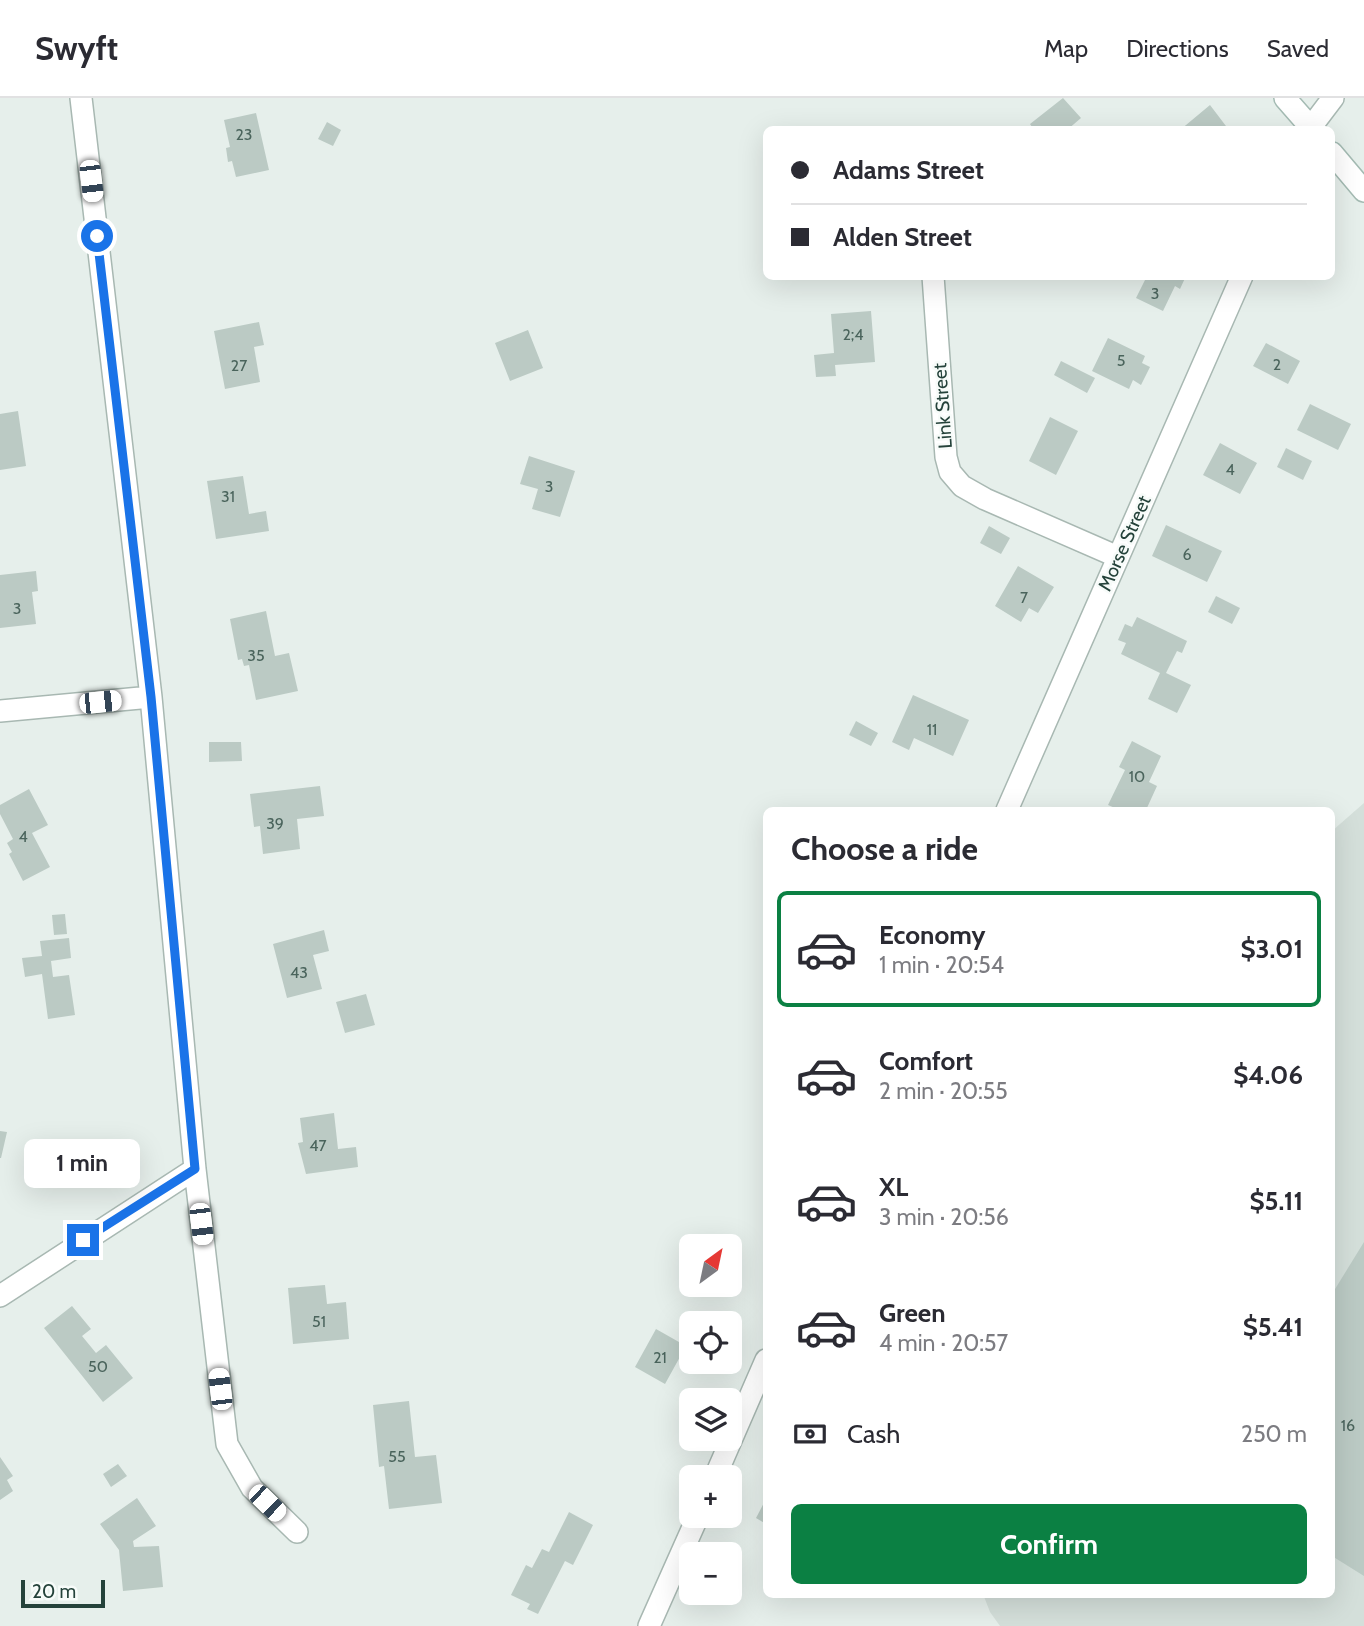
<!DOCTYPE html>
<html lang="en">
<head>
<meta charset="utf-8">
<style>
	:root { --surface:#fff; --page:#f7f7f7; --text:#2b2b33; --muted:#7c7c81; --line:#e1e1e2; --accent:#0b8043 }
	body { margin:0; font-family:Cabin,sans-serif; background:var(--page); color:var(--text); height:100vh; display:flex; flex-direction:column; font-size:26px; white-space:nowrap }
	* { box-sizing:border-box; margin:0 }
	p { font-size:23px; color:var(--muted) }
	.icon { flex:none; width:38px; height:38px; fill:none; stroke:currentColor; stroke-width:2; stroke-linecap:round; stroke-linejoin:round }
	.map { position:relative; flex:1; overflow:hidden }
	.drawer { position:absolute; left:763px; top:709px; width:572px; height:791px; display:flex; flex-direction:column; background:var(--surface); border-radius:10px; box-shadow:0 7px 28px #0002 }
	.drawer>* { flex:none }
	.guide { position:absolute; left:763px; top:28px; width:572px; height:154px; border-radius:10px; box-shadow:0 7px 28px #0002; display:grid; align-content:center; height:154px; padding:0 28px; background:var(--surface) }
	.needle { width:46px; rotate:33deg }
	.buttons { position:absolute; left:679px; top:1136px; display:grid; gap:14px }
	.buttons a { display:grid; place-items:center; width:63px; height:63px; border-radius:10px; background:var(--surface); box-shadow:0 7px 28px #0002; font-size:35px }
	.scale { position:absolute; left:21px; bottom:18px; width:84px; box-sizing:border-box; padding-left:7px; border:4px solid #24423a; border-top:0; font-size:19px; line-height:24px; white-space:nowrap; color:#24423a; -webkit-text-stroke:5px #f7fbf9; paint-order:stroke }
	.end { position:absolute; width:32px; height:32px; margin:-16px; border:9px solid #1a73e8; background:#fff; box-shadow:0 0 0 4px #fff }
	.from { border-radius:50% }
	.bubble { position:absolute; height:49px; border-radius:10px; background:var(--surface); box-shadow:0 7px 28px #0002; font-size:23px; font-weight:700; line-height:49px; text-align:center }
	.car { position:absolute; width:21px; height:42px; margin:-21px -10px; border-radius:9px; box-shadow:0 0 5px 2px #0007; background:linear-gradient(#fff 24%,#345 0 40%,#fff 0 76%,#345 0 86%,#fff 0) }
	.guide b { display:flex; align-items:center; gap:24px; height:66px; font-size:26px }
	.guide b+b { border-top:2px solid var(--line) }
	.guide i { width:18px; height:18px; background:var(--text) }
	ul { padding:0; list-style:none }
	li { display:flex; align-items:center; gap:21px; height:116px; margin:0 14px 10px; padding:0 14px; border:4px solid transparent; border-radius:10px }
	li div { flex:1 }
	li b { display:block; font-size:26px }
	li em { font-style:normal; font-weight:700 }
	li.active { border-color:var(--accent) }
	li>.icon { width:63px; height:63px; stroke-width:1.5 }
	h2 { padding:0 28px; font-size:32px; line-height:84px }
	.pay { display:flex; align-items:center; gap:18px; height:77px; padding:0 28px; font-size:26px }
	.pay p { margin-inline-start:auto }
	.action { display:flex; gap:14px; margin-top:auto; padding:14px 28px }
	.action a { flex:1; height:80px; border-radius:10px; background:var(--accent); color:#fff; font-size:28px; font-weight:700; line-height:80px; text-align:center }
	header { display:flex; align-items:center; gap:42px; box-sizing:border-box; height:98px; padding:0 35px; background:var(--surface); border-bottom:2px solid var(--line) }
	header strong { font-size:33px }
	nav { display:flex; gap:38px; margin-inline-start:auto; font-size:24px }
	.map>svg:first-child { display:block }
	.built { fill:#d4dfda }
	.building { fill:#bbcac4 }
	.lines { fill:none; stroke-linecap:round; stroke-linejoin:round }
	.minor-casing { stroke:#a8b8b2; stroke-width:24 }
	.tertiary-casing { stroke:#a8b8b2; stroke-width:24 }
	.secondary-casing { stroke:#a4bbb3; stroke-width:24 }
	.minor { stroke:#fff; stroke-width:21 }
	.tertiary { stroke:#fff; stroke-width:21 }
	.secondary { stroke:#fff; stroke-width:21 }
	.route { stroke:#1a73e8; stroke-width:9 }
	.labels { text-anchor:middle; stroke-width:5; stroke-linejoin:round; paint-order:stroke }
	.number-label { font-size:16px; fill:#4a645c }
	.street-label { font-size:19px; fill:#24423a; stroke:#f7fbf9 }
</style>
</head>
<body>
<header>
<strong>Swyft</strong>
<nav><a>Map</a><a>Directions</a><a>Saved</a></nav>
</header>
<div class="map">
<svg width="1364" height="1528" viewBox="0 0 1364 1528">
	<rect width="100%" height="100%" fill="#e6efeb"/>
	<!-- built -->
	<path class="built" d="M 1364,705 L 1364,1528 L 1000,1528 L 990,1514 L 983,1496 L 1332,1496 L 1332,733 Z"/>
	<!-- building -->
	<path class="building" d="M 1063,0 L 1081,20 L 1067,32 L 1034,32 L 1030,26 Z
		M 1210,7 L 1229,32 L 1180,32 Z
		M 256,15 L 269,72 L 236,79 L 232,63 L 228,64 L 226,50 L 230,49 L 224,22 Z
		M 327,24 L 341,32 L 333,48 L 318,41 Z
		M 1147,178 L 1186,178 L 1180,191 L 1175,188 L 1163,213 L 1136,200 Z
		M 871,213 L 875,264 L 835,267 L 836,278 L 816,279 L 814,257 L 834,255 L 831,216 Z
		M 259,224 L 264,247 L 254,249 L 260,284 L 225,291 L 214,233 Z
		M 528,232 L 543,270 L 510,283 L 495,245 Z
		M 1108,240 L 1145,258 L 1142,265 L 1150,269 L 1141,287 L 1133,282 L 1129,291 L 1092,273 Z
		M 1266,245 L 1300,263 L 1288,286 L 1253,268 Z
		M 1061,263 L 1095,280 L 1087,295 L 1054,277 Z
		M 1310,306 L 1351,326 L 1338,352 L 1297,332 Z
		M 18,313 L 26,368 L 0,372 L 0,316 Z
		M 1050,319 L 1078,333 L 1056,377 L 1029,363 Z
		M 1220,345 L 1257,365 L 1240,396 L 1203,377 Z
		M 1286,350 L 1312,363 L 1303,382 L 1277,369 Z
		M 529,358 L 575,373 L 560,419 L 532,411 L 538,391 L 520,386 Z
		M 243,378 L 249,416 L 266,413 L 269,433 L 216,441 L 207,383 Z
		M 1166,427 L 1222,453 L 1207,484 L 1152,458 Z
		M 989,428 L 1010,440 L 1001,456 L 980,445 Z
		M 1018,468 L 1054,489 L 1038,515 L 1029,510 L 1021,524 L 995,508 Z
		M 36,473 L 38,493 L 32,494 L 36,526 L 0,530 L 0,477 Z
		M 1216,498 L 1240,510 L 1232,526 L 1208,514 Z
		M 266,513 L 275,558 L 289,555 L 298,593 L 256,602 L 249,567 L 244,568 L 242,561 L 238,562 L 230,521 Z
		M 1137,519 L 1187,543 L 1182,555 L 1177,553 L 1166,575 L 1191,587 L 1177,615 L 1148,601 L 1160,575 L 1121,556 L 1126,545 L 1118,542 L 1125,526 L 1132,529 Z
		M 913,597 L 969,622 L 953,658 L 914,640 L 909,652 L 892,644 Z
		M 856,623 L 878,635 L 871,648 L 849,637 Z
		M 1132,643 L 1161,658 L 1149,684 L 1157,688 L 1146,712 L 1113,712 L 1115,710 L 1108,707 L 1125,672 L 1119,669 Z
		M 209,644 L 241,644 L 242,663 L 209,664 Z
		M 320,688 L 324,718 L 297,721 L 300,751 L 263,756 L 260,728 L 254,729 L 250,696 Z
		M 29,691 L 48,727 L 32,735 L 50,769 L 23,783 L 9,756 L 12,754 L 7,745 L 13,741 L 0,716 L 0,707 Z
		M 65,816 L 67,836 L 54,837 L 52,817 Z
		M 324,832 L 329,853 L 313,857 L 322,891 L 287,900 L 273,846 Z
		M 69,840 L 71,860 L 51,863 L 53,879 L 69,877 L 75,917 L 48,921 L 42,876 L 25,879 L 22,860 L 42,858 L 40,843 Z
		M 366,896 L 375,927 L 345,935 L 336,904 Z
		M 334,1015 L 338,1051 L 356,1049 L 358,1069 L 306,1076 L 298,1045 L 303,1044 L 300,1020 Z
		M 0,1033 L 7,1034 L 1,1060 L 0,1060 Z
		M 1364,1144 L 1364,1478 L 1332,1458 L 1332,1196 Z
		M 325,1187 L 327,1206 L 346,1204 L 349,1241 L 293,1246 L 288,1190 Z
		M 72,1208 L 91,1231 L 82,1238 L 96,1255 L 106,1247 L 133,1280 L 103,1304 L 44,1230 Z
		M 656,1231 L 686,1248 L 665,1286 L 635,1269 Z
		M 409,1303 L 415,1359 L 436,1357 L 442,1405 L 389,1411 L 384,1368 L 379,1369 L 373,1307 Z
		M 0,1359 L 13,1378 L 7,1382 L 13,1393 L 0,1402 Z
		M 118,1366 L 127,1378 L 111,1389 L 103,1376 Z
		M 137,1400 L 156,1428 L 133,1443 L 134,1449 L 159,1448 L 163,1489 L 123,1493 L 119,1452 L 100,1426 Z
		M 766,1401 L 766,1426 L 756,1420 Z
		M 569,1414 L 593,1427 L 573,1467 L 565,1463 L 538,1516 L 527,1511 L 530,1506 L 511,1497 L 526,1467 L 532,1470 L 542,1451 L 549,1454 Z"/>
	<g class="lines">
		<defs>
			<path id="minor" d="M 81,0 L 151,599 L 195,1071 L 227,1346 L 252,1390 L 297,1434
				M 1311,29 L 1333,0
				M 933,178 L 946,359 L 950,374 L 962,388 L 985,401 L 1118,459
				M 0,613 L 151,599
				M 0,1198 L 195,1071"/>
			<path id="tertiary" d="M 1007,712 L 1242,178
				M 715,1379 L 766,1262
				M 649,1528 L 698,1418"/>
			<path id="secondary" d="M 1285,0 L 1313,32
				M 1332,55 L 1364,93"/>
		</defs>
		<!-- minor casing -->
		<use href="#minor" class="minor-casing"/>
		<!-- tertiary casing -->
		<use href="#tertiary" class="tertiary-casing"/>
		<!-- secondary casing -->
		<use href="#secondary" class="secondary-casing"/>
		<!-- minor -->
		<use href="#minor" class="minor"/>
		<!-- tertiary -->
		<use href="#tertiary" class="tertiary"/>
		<!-- secondary -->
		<use href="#secondary" class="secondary"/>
	</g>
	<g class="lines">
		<!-- route -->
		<path class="route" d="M 83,1142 L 195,1071 L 151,599 L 97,138"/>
	</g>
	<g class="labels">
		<!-- number labels -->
		<g class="number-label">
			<text x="244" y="42">23</text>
			<text x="1155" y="201">3</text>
			<text x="853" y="242">2;4</text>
			<text x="1121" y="268">5</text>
			<text x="1277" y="272">2</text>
			<text x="239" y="273">27</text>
			<text x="1230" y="377">4</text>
			<text x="549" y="394">3</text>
			<text x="228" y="404">31</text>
			<text x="1187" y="462">6</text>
			<text x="1024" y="505">7</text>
			<text x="17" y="516">3</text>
			<text x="256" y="563">35</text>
			<text x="932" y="637">11</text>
			<text x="1137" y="684">10</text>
			<text x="275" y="731">39</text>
			<text x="23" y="744">4</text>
			<text x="299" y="880">43</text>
			<text x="318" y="1053">47</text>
			<text x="319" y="1229">51</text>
			<text x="660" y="1265">21</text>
			<text x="98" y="1274">50</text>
			<text x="1348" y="1333">16</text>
			<text x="397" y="1364">55</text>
		</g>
		<!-- street labels -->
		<g class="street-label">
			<text transform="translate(942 308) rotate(-94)" y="7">Link Street</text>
			<text transform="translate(1124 445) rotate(-66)" y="7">Morse Street</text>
		</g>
	</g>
</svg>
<div class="buttons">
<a><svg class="needle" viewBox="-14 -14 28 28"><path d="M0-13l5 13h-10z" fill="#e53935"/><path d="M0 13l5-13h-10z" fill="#7c7c81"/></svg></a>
<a><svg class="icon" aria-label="locate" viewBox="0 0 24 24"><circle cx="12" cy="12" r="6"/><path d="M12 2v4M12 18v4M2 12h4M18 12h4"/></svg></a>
<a><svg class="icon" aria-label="layers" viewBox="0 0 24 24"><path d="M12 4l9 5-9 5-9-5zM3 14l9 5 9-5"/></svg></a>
<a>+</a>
<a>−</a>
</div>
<div class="scale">20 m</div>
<i class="end from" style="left:97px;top:138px"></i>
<i class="end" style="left:83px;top:1142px"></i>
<div class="bubble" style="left:24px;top:1041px;width:116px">1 min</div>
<i class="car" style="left:91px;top:83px;rotate:173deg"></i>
<i class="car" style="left:100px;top:604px;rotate:84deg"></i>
<i class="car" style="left:201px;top:1126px;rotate:173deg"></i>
<i class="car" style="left:220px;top:1291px;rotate:353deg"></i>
<i class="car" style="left:267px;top:1405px;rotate:134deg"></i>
<div class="guide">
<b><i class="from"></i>Adams Street</b>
<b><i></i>Alden Street</b>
</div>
<section class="drawer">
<h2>Choose a ride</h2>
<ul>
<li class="active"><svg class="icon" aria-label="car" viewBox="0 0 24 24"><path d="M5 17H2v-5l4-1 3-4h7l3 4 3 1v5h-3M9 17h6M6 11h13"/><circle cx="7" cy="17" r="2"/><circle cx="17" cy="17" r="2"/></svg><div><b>Economy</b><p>1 min · 20:54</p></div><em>$3.01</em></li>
<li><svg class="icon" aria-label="car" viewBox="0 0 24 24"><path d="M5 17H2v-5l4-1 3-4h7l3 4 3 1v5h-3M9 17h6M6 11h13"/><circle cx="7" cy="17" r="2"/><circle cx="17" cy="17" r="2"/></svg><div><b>Comfort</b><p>2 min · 20:55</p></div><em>$4.06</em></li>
<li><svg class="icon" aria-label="car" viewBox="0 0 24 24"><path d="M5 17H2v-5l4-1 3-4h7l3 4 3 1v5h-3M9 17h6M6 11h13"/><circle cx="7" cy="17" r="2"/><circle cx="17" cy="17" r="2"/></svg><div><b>XL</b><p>3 min · 20:56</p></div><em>$5.11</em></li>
<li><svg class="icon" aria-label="car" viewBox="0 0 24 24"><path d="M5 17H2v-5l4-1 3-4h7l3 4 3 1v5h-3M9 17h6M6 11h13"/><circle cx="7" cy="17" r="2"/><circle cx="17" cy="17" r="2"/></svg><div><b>Green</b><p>4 min · 20:57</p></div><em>$5.41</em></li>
</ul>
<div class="pay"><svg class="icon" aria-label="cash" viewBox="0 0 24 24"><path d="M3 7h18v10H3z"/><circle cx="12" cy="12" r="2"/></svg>Cash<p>250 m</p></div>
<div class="action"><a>Confirm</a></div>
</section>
</div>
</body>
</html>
